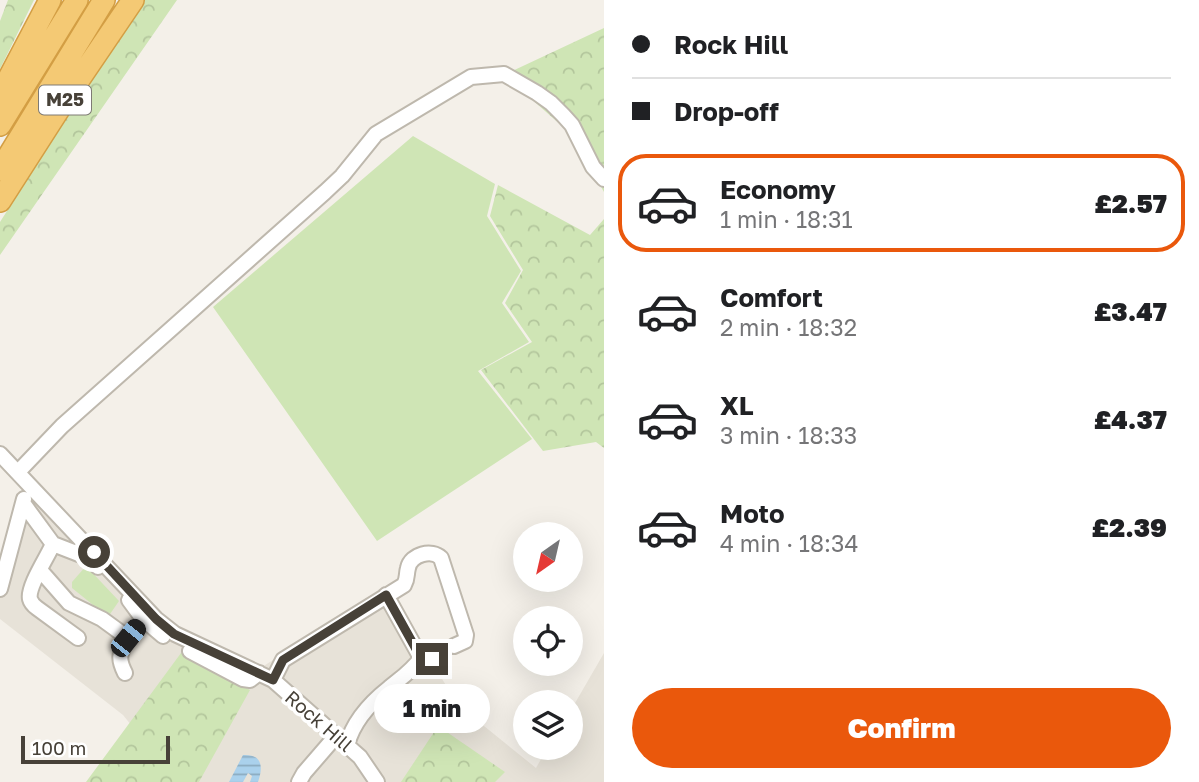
<!DOCTYPE html>
<html lang="en">
<head>
<meta charset="utf-8">
<style>
	:root { --surface:#fff; --page:#f6f6f6; --text:#202124; --muted:#757577; --line:#e0e0e0; --accent:#ea580c }
	body { margin:0; font-family:"Golos Text",sans-serif; background:var(--page); color:var(--text); height:100vh; display:flex; flex-direction:column; font-size:26px; white-space:nowrap }
	* { box-sizing:border-box; margin:0 }
	p { font-size:23px; color:var(--muted) }
	.icon { flex:none; width:38px; height:38px; fill:none; stroke:currentColor; stroke-width:2; stroke-linecap:round; stroke-linejoin:round }
	.map { position:relative; flex:1; overflow:hidden }
	.drawer { display:flex; flex-direction:column; background:var(--surface); width:595px }
	.drawer>* { flex:none }
	.guide { display:grid; align-content:center; height:154px; padding:0 28px; background:var(--surface) }
	.needle { width:46px; rotate:214deg }
	.controls { position:absolute; left:513px; top:522px; display:grid; gap:14px }
	.controls a { display:grid; place-items:center; width:70px; height:70px; border-radius:50%; background:var(--surface); box-shadow:0 7px 28px #0002; font-size:35px }
	.scale { position:absolute; left:21px; bottom:18px; width:149px; box-sizing:border-box; padding-left:7px; border:4px solid #474138; border-top:0; font-size:19px; line-height:24px; white-space:nowrap; color:#474138; -webkit-text-stroke:5px #fff; paint-order:stroke }
	.end { position:absolute; width:32px; height:32px; margin:-16px; border:9px solid #474138; background:#fff; box-shadow:0 0 0 4px #fff }
	.from { border-radius:50% }
	.bubble { position:absolute; height:49px; border-radius:24px; background:var(--surface); box-shadow:0 7px 28px #0002; font-size:23px; font-weight:800; line-height:49px; text-align:center }
	.car { position:absolute; width:21px; height:42px; margin:-21px -10px; border-radius:9px; box-shadow:0 0 5px 2px #0007; background:linear-gradient(#222 24%,#8ab4d8 0 40%,#222 0 76%,#8ab4d8 0 86%,#222 0) }
	.guide b { display:flex; align-items:center; gap:24px; height:66px; font-size:26px }
	.guide b+b { border-top:2px solid var(--line) }
	.guide i { width:18px; height:18px; background:var(--text) }
	ul { padding:0; list-style:none }
	li { display:flex; align-items:center; gap:21px; height:98px; margin:0 14px 10px; padding:0 14px; border:4px solid transparent; border-radius:28px }
	li div { flex:1 }
	li b { display:block; font-size:26px }
	li em { font-style:normal; font-weight:800 }
	li.selected { border-color:var(--accent) }
	li>.icon { width:63px; height:63px; stroke-width:1.5 }
	.primary-button { display:flex; gap:14px; margin-top:auto; padding:14px 28px }
	.primary-button a { flex:1; height:80px; border-radius:42px; background:var(--accent); color:#fff; font-size:28px; font-weight:800; line-height:80px; text-align:center }
	main { display:flex; flex:1; min-height:0 }
	.map>svg:first-child { display:block }
	.residential { fill:#e7e2d8 }
	.green { fill:#cfe5b5 }
	.forest { fill:url(#forest-crowns) }
	.water { fill:url(#water-rules) }
	.lines { fill:none; stroke-linecap:round; stroke-linejoin:round }
	.minor-casing { stroke:#beb8ad; stroke-width:18 }
	.highway-casing { stroke:#d39e44; stroke-width:24 }
	.minor { stroke:#fff; stroke-width:14 }
	.highway { stroke:#f4c974; stroke-width:21 }
	.route { stroke:#474138; stroke-width:9 }
	.labels { text-anchor:middle; stroke-width:7; stroke-linejoin:round; paint-order:stroke }
	.shield { fill:#fff; stroke:#7e7a74; stroke-width:2 }
	.shield-label { font-size:18px; font-weight:bold; fill:#474138 }
	.street-label { font-size:19px; fill:#474138; stroke:#fff }
</style>
</head>
<body>
<main>
<div class="map">
<svg width="604" height="782" viewBox="0 0 604 782">
	<defs>
		<pattern id="forest-crowns" width="20" height="18" patternUnits="userSpaceOnUse" patternTransform="scale(1.75)"><rect width="20" height="18" fill="#cfe5b5"/><path d="M2 6a3 3 0 1 1 6 0M12 15a3 3 0 1 1 6 0" fill="none" stroke="#b3c69c"/></pattern>
		<pattern id="water-rules" width="6" height="5" patternUnits="userSpaceOnUse" patternTransform="scale(1.75)"><rect width="6" height="5" fill="#aad1ec"/><path d="M0 2.5h6" fill="none" stroke="#8cabc0"/></pattern>
	</defs>
	<rect width="100%" height="100%" fill="#f4f0e9"/>
	<!-- residential -->
	<path class="residential" d="M 35,497 L 159,625 L 259,669 L 386,587 L 458,705 L 536,768 L 548,747 L 570,747 L 571,710 L 604,653 L 604,782 L 177,782 L 123,715 L 0,619 L 0,591 Z"/>
	<!-- green -->
	<path class="green" d="M 413,136 L 495,184 L 487,216 L 521,271 L 502,303 L 529,342 L 478,371 L 532,439 L 377,541 L 213,307 Z
		M 86,566 L 119,601 L 108,617 L 72,588 L 72,582 Z"/>
	<!-- forest -->
	<path class="forest" d="M 8,0 L 34,0 L 0,69 L 0,21 Z
		M 141,0 L 177,0 L 0,255 L 0,222 Z
		M 604,28 L 604,192 L 570,133 L 504,75 Z
		M 498,185 L 590,235 L 604,219 L 604,448 L 596,442 L 543,451 L 481,370 L 532,342 L 505,303 L 523,270 L 490,216 Z
		M 181,653 L 250,690 L 199,782 L 86,782 Z
		M 438,726 L 505,772 L 495,782 L 401,782 Z"/>
	<!-- water -->
	<path class="water" d="M 243,755 C 263,754 263,768 258,782 L 250,782 L 252,776 L 248,773 L 243,782 L 229,782 Z"/>
	<g class="lines">
		<defs>
			<path id="minor" d="M 0,454 L 156,619 L 175,634 L 273,680 L 360,757 L 377,782
				M 18,472 L 62,426 L 325,192 L 342,176 L 376,134 L 471,77 L 504,74 L 537,93 L 551,103 L 563,115 L 572,125 L 593,167 L 604,179
				M 23,503 L 53,544 L 89,558 L 98,567
				M 53,544 C 48,556 27,587 30,599 C 31,603 33,605 37,608 L 78,638
				M 40,570 L 69,603 L 102,619 L 128,638 C 120,654 117,657 125,673
				M 0,589 L 24,499
				M 386,595 L 421,658 C 428,662 433,658 440,655
				M 129,600 L 143,619 L 163,636
				M 190,651 L 243,679 L 250,680 L 259,673
				M 273,680 L 283,660 L 404,585 C 408,578 406,575 408,568 C 411,554 432,549 441,558 L 466,635 L 465,641 L 454,646
				M 347,745 C 353,722 370,703 389,688 C 401,678 412,671 421,658
				M 299,782 L 304,773 L 336,736"/>
			<path id="highway" d="M 0,95 L 50,0
				M 0,125 L 77,0
				M 0,170 L 104,0
				M 0,201 L 61,106 L 133,0"/>
		</defs>
		<!-- minor casing -->
		<use href="#minor" class="minor-casing"/>
		<!-- highway casing -->
		<use href="#highway" class="highway-casing"/>
		<!-- minor -->
		<use href="#minor" class="minor"/>
		<!-- highway -->
		<use href="#highway" class="highway"/>
	</g>
	<g class="lines">
		<!-- route -->
		<path class="route" d="M 94,552 L 156,619 L 174,634 L 273,680 L 283,660 L 386,595 L 421,658 L 425,660 L 432,659"/>
	</g>
	<g class="labels">
		<!-- shield labels -->
		<rect class="shield" x="39" y="85.5" width="52" height="29" rx="5"/>
		<g class="shield-label">
			<text x="65" y="106">M25</text>
		</g>
		<!-- street labels -->
		<g class="street-label">
			<text transform="translate(319 721) rotate(41)" y="7">Rock Hill</text>
		</g>
	</g>
</svg>
<div class="controls">
<a><svg class="needle" viewBox="-14 -14 28 28"><path d="M0-13l5 13h-10z" fill="#e53935"/><path d="M0 13l5-13h-10z" fill="#757577"/></svg></a>
<a><svg class="icon" aria-label="locate" viewBox="0 0 24 24"><circle cx="12" cy="12" r="6"/><path d="M12 2v4M12 18v4M2 12h4M18 12h4"/></svg></a>
<a><svg class="icon" aria-label="layers" viewBox="0 0 24 24"><path d="M12 4l9 5-9 5-9-5zM3 14l9 5 9-5"/></svg></a>
</div>
<div class="scale">100 m</div>
<i class="end from" style="left:94px;top:552px"></i>
<i class="end" style="left:432px;top:659px"></i>
<div class="bubble" style="left:374px;top:684px;width:116px">1 min</div>
<i class="car" style="left:128px;top:638px;rotate:39deg"></i>
</div>
<section class="drawer">
<div class="guide">
<b><i class="from"></i>Rock Hill</b>
<b><i></i>Drop-off</b>
</div>
<ul>
<li class="selected"><svg class="icon" aria-label="car" viewBox="0 0 24 24"><path d="M5 17H2v-5l4-1 3-4h7l3 4 3 1v5h-3M9 17h6M6 11h13"/><circle cx="7" cy="17" r="2"/><circle cx="17" cy="17" r="2"/></svg><div><b>Economy</b><p>1 min · 18:31</p></div><em>£2.57</em></li>
<li><svg class="icon" aria-label="car" viewBox="0 0 24 24"><path d="M5 17H2v-5l4-1 3-4h7l3 4 3 1v5h-3M9 17h6M6 11h13"/><circle cx="7" cy="17" r="2"/><circle cx="17" cy="17" r="2"/></svg><div><b>Comfort</b><p>2 min · 18:32</p></div><em>£3.47</em></li>
<li><svg class="icon" aria-label="car" viewBox="0 0 24 24"><path d="M5 17H2v-5l4-1 3-4h7l3 4 3 1v5h-3M9 17h6M6 11h13"/><circle cx="7" cy="17" r="2"/><circle cx="17" cy="17" r="2"/></svg><div><b>XL</b><p>3 min · 18:33</p></div><em>£4.37</em></li>
<li><svg class="icon" aria-label="car" viewBox="0 0 24 24"><path d="M5 17H2v-5l4-1 3-4h7l3 4 3 1v5h-3M9 17h6M6 11h13"/><circle cx="7" cy="17" r="2"/><circle cx="17" cy="17" r="2"/></svg><div><b>Moto</b><p>4 min · 18:34</p></div><em>£2.39</em></li>
</ul>
<div class="primary-button"><a>Confirm</a></div>
</section>
</main>
</body>
</html>
